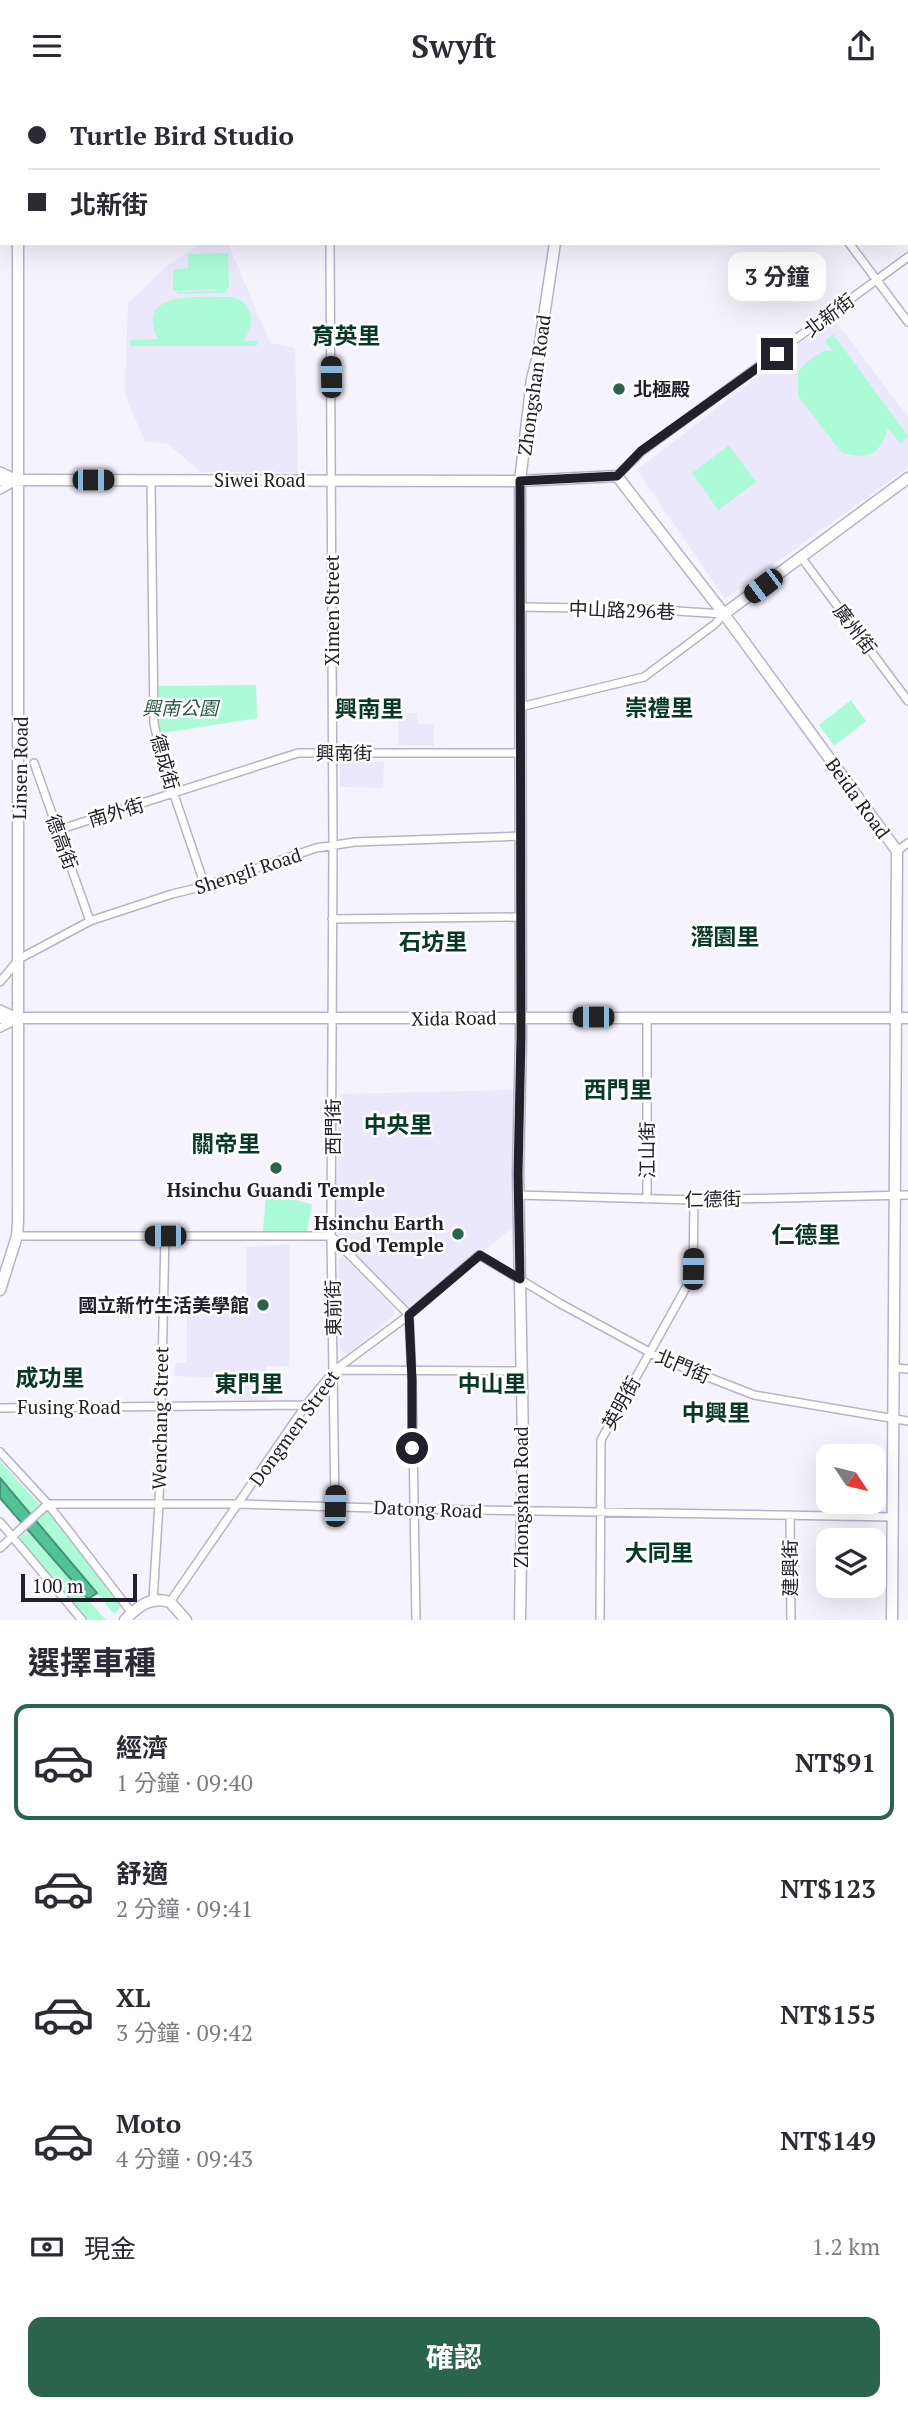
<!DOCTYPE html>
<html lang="zh-TW">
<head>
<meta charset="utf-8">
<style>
	:root { --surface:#fff; --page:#f2f2f3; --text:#2b2b33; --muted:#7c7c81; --line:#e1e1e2; --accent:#2b644d }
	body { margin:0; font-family:"PT Serif","Noto Sans TC",serif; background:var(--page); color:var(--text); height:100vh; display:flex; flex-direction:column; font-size:26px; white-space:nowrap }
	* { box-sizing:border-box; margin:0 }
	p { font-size:23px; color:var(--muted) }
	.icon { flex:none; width:38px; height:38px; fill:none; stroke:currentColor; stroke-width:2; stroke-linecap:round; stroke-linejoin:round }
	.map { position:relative; height:1529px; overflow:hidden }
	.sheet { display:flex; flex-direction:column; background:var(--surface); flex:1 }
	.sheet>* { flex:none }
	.top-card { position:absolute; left:0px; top:0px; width:908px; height:154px; box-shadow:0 7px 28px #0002; display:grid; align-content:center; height:154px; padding:0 28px; background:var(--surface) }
	.needle { width:46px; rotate:125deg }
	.controls { position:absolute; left:816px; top:1353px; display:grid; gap:14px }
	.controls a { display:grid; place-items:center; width:70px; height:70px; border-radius:14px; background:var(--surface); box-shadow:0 7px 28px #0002; font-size:35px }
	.scale { position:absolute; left:21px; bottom:18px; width:116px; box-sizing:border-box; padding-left:7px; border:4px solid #22202a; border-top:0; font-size:19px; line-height:24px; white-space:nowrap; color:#22202a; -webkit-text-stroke:5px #fff; paint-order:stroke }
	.end { position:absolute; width:32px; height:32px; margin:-16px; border:9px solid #22202a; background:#fff; box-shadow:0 0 0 4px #fff }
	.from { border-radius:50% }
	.bubble { position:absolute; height:49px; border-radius:14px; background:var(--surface); box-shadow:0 7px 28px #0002; font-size:23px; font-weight:700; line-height:49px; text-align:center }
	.car { position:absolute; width:21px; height:42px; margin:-21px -10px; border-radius:9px; box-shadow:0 0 5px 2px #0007; background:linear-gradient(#222 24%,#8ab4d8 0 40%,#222 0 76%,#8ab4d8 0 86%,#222 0) }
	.top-card b { display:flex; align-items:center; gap:24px; height:66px; font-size:26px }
	.top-card b+b { border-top:2px solid var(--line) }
	.top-card i { width:18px; height:18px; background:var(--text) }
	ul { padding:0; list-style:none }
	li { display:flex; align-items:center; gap:21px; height:116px; margin:0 14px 10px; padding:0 14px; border:4px solid transparent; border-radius:14px }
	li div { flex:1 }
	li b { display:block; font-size:26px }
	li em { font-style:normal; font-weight:700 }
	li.selected { border-color:var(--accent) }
	li>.icon { width:63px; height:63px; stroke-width:1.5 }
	h2 { padding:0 28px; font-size:32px; line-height:84px }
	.pay { display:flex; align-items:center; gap:18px; height:77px; padding:0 28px; font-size:26px }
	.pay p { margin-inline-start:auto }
	.primary-button { display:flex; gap:14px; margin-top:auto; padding:14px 28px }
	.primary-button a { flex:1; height:80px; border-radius:14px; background:var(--accent); color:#fff; font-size:28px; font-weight:700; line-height:80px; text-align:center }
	header { display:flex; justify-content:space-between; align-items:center; height:91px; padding:0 28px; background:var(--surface); font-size:32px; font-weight:700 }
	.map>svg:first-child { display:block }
	.built { fill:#ebe8fc }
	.green { fill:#acfbd7 }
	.water { fill:#52c396; stroke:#449276; stroke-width:2 }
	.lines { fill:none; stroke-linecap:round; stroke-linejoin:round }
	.minor-tunnel { stroke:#cbc9d4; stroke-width:7; stroke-dasharray:7 3.5; stroke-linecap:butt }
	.minor-casing { stroke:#b7b2cc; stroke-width:10 }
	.tertiary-casing { stroke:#b7b2cc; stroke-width:13 }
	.minor { stroke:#fff; stroke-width:7 }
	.tertiary { stroke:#fff; stroke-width:10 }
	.route { stroke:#22202a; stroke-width:9 }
	.poi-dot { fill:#2b644d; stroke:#fff; stroke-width:2.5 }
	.labels { text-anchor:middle; stroke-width:5; stroke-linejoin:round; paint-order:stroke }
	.street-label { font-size:19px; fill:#22202a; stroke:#fff }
	.poi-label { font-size:19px; font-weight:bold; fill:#22202a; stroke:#fff; text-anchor:end }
	.park-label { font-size:19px; font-style:italic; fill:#2a5945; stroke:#fff }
	.quarter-label { font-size:23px; font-weight:bold; fill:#083927; stroke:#fff }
</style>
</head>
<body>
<header><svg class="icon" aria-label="menu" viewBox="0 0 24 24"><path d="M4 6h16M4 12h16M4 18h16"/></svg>Swyft<svg class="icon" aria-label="share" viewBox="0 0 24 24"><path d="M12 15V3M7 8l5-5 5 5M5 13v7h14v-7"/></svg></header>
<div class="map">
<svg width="908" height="1529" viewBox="0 0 908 1529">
	<rect width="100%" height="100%" fill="#f5f3fe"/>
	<!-- built -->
	<path class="built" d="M 202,152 L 228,152 L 270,252 L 295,257 L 298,382 L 200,381 L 168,353 L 145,350 L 125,304 L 128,212 L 168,174 Z
		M 833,227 L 908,326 L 908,377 L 725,508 L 637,379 Z
		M 398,622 L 417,622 L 417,633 L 434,633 L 434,655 L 398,654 Z
		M 340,670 L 384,671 L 383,697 L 340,696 Z
		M 514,999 L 514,1010 L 519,1010 L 519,1131 L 410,1222 L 332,1146 L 338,1069 L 336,1014 L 341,1013 L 341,1003 Z
		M 289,1153 L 289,1275 L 266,1275 L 267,1309 L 234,1309 L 234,1287 L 174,1285 L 175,1272 L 187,1272 L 187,1209 L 246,1209 L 246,1156 Z
		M 343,1165 L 394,1217 L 394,1225 L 347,1263 L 340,1259 L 339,1169 Z"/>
	<!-- green -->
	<path class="green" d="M 225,0 L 525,0 L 520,2 Z
		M 228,162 L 229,197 L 226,198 L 226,202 L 177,203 L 177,201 L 216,200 L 216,198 L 173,200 L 173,179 L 188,177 L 188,163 Z
		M 233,206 C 254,213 256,234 243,250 L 257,250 L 257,255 L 130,255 L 130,249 L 158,248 C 132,197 206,207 233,206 Z
		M 833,243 L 908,345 L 901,353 L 888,337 C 880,364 869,369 842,362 L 798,305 L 798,280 L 808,270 L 825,259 L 834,261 L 825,250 Z
		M 729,354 L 756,391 L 718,419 L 692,382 Z
		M 256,594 L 257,627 L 162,642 L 159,635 L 156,595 Z
		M 851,609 L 866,630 L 834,655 L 819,634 Z
		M 266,1102 L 312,1113 L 307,1140 L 263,1140 Z
		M 0,1370 L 40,1414 L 31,1422 L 0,1387 Z
		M 48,1419 L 124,1513 L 114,1523 L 37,1430 Z
		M 27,1440 L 106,1529 L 86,1529 L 18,1448 Z"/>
	<!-- water -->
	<path class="water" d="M 0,1387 L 97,1502 L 88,1508 L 0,1407 Z"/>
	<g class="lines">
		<!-- minor-tunnel -->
		<path class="minor-tunnel" d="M 0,62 L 2,63"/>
		<defs>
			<path id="minor" d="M 742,0 L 743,2
				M 522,2 L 526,0
				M 780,2 L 786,0
				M 330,152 L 333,755 L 331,1145 L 335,1414
				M 849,152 L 908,231
				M 0,380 L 15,387
				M 617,385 L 641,361 L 908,166
				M 151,389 L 154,633 L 164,674 L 205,795
				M 0,399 L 18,389
				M 801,466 L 908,610
				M 520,516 L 645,518 L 724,523
				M 520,616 L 644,586 L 715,533 L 724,523
				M 34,672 L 90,830
				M 58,739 L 298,662 L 520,662
				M 897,760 L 908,752
				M 332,828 L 521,826
				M 0,891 L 19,868 L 90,830 L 172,803 L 205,795 L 316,757 L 355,751 L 521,745
				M 0,918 L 19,927
				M 647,926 L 647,1108
				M 0,937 L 18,928
				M 518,1104 L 694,1109 L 908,1104
				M 17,1145 L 331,1145
				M 332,1146 L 409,1224 L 412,1289 L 416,1529
				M 895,1277 L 908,1278
				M 336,1279 L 522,1280
				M 0,1317 L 306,1314
				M 0,1361 L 48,1413 L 132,1522
				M 790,1425 L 791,1529
				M 0,1431 L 82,1529
				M 0,1457 L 48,1413 L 239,1413 L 413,1418 L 893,1426
				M 153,1509 L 159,1413 L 165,1145
				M 170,1511 L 306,1314 L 335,1279 L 409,1224 L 479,1164 L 561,1213 L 662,1268 L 754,1304 L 908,1330
				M 600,1529 L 601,1349 L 693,1184 L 694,1109"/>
			<path id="tertiary" d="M 541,0 L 541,2
				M 62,2 L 63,0
				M 0,104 L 2,101
				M 0,389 L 520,390 L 617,385 L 724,523 L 897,760 L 892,1529
				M 724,523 L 908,387
				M 0,927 L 908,927
				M 0,1199 L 17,1145 L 18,1131 C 20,805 19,479 18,152
				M 125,1529 C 138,1515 151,1505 170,1511 L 186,1529
				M 520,1529 L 523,1351 L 518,1083 L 521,946 L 520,390 L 532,288 L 538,265 L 555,152"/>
		</defs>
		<!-- minor casing -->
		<use href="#minor" class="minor-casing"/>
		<!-- tertiary casing -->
		<use href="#tertiary" class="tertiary-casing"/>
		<!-- minor -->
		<use href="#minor" class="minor"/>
		<!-- tertiary -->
		<use href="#tertiary" class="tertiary"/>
	</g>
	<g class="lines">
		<!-- route -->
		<path class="route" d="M 412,1357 L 412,1289 L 409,1224 L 480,1164 L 520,1188 L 518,1083 L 521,946 L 520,390 L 617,385 L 641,360 L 777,263"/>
	</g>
	<!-- markers -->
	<g class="poi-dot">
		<circle cx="619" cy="298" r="7"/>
		<circle cx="276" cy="1077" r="7"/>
		<circle cx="458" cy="1143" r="7"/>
		<circle cx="263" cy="1214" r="7"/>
	</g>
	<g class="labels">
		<!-- street labels -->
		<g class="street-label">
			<text transform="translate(829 224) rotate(-37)" y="7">北新街</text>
			<text transform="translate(534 294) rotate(-82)" y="7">Zhongshan Road</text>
			<text x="260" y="396">Siwei Road</text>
			<text transform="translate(332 519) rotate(-90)" y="7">Ximen Street</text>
			<text transform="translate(622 519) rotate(2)" y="7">中山路296巷</text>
			<text transform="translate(855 538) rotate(53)" y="7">廣州街</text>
			<text x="344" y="669">興南街</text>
			<text transform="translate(165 671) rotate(74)" y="7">德成街</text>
			<text transform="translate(20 677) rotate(-89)" y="7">Linsen Road</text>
			<text transform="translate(858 707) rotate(54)" y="7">Beida Road</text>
			<text transform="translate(116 721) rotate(-17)" y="7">南外街</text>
			<text transform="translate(62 751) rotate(70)" y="7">德高街</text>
			<text transform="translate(248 780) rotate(-18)" y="7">Shengli Road</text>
			<text transform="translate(454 927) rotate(-1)" y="7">Xida Road</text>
			<text transform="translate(333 1036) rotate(-90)" y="7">西門街</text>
			<text transform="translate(647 1059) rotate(-90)" y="7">江山街</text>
			<text transform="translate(713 1108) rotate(-1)" y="7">仁德街</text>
			<text transform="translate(333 1217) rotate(-91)" y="7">東前街</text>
			<text transform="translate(683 1275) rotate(23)" y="7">北門街</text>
			<text transform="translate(621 1312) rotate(-61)" y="7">英明街</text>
			<text x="69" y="1323">Fusing Road</text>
			<text transform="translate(160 1327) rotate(-89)" y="7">Wenchang Street</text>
			<text transform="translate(294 1337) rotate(-54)" y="7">Dongmen Street</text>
			<text transform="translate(521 1406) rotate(-90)" y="7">Zhongshan Road</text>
			<text transform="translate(428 1418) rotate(2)" y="7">Datong Road</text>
			<text transform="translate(790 1477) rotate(-90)" y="7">建興街</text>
		</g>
		<!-- poi labels -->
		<g class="poi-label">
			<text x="633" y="305" text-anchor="start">北極殿</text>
			<text x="276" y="1106" text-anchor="middle">Hsinchu Guandi Temple</text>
			<text x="444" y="1139">Hsinchu Earth<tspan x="444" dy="22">God Temple</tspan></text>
			<text x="249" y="1221">國立新竹生活美學館</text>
		</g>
		<!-- park labels -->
		<g class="park-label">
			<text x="180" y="624">興南公園</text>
		</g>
		<!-- quarter labels -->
		<g class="quarter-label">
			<text x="346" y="253">育英里</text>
			<text x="659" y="625">崇禮里</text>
			<text x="369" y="626">興南里</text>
			<text x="725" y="854">潛園里</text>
			<text x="433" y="859">石坊里</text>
			<text x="618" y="1007">西門里</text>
			<text x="398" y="1042">中央里</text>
			<text x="226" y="1061">關帝里</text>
			<text x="806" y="1152">仁德里</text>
			<text x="50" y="1295">成功里</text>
			<text x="249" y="1301">東門里</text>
			<text x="492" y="1301">中山里</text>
			<text x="716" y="1330">中興里</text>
			<text x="659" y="1470">大同里</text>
		</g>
	</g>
</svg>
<div class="controls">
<a><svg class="needle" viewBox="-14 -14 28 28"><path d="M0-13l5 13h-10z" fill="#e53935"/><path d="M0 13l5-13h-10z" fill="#7c7c81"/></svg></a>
<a><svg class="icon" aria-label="layers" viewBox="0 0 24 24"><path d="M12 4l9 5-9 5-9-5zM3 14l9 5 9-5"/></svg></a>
</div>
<div class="scale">100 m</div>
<i class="end from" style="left:412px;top:1357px"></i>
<i class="end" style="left:777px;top:263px"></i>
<div class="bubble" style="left:728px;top:161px;width:98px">3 分鐘</div>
<i class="car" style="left:331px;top:286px;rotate:359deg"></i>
<i class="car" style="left:93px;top:389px;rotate:90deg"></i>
<i class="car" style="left:763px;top:495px;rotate:233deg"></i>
<i class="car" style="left:593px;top:926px;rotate:270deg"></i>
<i class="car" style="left:165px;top:1145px;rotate:270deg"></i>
<i class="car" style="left:693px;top:1178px;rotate:1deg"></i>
<i class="car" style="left:335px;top:1415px;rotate:1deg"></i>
<div class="top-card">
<b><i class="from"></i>Turtle Bird Studio</b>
<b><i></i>北新街</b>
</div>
</div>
<section class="sheet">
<h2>選擇車種</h2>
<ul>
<li class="selected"><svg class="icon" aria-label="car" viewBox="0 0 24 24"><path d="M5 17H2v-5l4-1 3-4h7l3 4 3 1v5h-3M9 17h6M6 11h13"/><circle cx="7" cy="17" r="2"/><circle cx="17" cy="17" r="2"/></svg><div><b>經濟</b><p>1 分鐘 · 09:40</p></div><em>NT$91</em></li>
<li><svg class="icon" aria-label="car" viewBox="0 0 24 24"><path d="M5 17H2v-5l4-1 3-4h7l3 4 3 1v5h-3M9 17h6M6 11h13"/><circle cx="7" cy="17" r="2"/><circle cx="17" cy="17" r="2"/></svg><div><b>舒適</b><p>2 分鐘 · 09:41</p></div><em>NT$123</em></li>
<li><svg class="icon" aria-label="car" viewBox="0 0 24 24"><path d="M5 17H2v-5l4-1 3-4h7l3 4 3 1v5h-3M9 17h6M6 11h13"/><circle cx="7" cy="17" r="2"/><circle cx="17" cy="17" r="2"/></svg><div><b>XL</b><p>3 分鐘 · 09:42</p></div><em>NT$155</em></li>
<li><svg class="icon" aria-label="car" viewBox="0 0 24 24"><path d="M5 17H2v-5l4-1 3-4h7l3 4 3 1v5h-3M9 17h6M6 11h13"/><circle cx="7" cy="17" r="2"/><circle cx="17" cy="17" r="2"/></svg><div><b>Moto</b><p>4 分鐘 · 09:43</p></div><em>NT$149</em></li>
</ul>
<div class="pay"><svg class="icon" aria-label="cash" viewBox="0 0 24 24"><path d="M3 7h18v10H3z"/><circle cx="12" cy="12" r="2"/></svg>現金<p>1.2 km</p></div>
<div class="primary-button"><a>確認</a></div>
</section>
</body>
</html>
